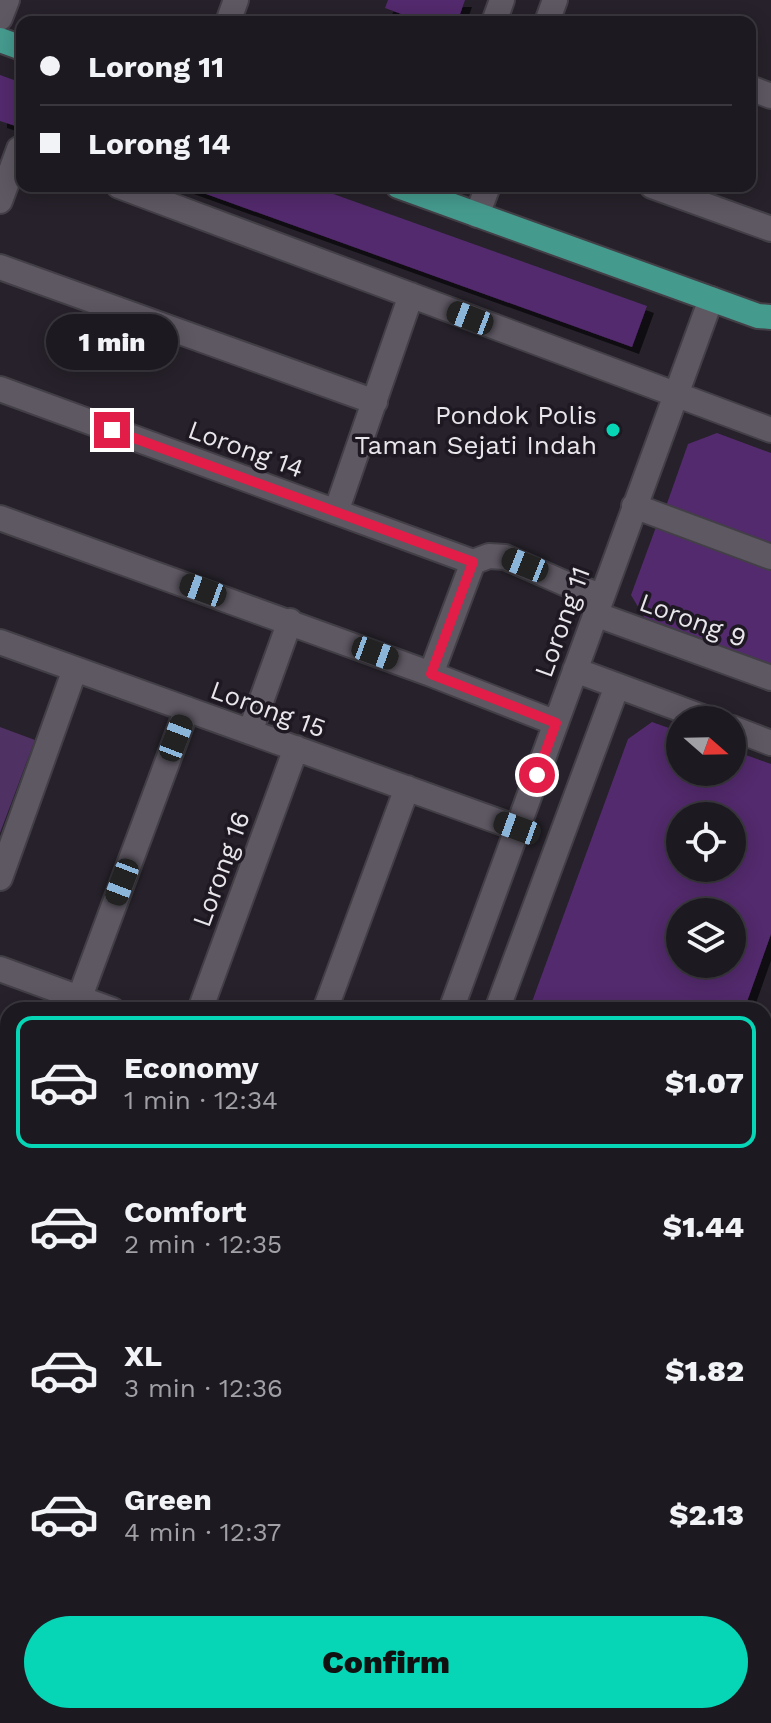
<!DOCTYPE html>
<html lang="en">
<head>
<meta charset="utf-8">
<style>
	:root { --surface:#1c1920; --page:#29262d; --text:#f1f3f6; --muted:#a0a0a5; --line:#3a383e; --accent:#06d5b6 }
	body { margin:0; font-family:"Work Sans",sans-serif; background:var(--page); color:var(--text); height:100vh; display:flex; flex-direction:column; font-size:30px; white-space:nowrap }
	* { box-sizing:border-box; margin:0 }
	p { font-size:26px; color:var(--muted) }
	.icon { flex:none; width:44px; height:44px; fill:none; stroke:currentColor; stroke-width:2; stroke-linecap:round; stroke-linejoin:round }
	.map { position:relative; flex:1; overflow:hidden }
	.details { position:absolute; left:0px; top:1002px; width:772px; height:722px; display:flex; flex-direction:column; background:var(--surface); border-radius:24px 24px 0 0; box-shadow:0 4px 20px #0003,0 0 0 2px var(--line) }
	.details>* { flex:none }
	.guide { position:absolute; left:16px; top:16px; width:740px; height:176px; border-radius:16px; box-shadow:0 4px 20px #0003,0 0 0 2px var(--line); display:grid; align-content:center; height:176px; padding:0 24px; background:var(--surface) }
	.needle { width:52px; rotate:110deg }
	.controls { position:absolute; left:666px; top:706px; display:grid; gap:16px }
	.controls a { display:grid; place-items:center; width:80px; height:80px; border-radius:50%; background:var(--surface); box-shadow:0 4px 20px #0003,0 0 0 2px var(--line); font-size:40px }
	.end { position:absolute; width:36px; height:36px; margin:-18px; border:10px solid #e11d48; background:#fff; box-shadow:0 0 0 4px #fff }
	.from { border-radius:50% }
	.bubble { position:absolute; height:56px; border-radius:28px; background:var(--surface); box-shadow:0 4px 20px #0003,0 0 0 2px var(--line); font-size:26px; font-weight:800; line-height:56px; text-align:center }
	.car { position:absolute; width:24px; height:48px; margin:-24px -12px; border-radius:10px; box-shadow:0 0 6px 2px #0007; background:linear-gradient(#222 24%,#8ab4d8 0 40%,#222 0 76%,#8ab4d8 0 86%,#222 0) }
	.guide b { display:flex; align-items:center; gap:28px; height:76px; font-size:30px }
	.guide b+b { border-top:2px solid var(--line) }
	.guide i { width:20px; height:20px; background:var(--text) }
	ul { padding:14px 0 0; list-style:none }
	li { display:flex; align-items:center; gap:24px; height:132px; margin:0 16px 12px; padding:0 8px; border:4px solid transparent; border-radius:16px }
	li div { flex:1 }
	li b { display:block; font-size:30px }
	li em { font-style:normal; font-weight:800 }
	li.on { border-color:var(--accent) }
	li>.icon { width:72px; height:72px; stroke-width:1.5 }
	.button { display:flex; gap:16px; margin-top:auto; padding:16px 24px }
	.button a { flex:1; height:92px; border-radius:48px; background:var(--accent); color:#111; font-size:32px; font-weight:800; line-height:92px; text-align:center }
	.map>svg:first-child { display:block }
	.green { fill:#4f3164 }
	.building { fill:#532a6d; fill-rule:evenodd; filter:url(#shadow) }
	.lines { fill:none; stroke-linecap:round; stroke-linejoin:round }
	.minor-casing { stroke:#433f47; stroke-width:28 }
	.major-casing { stroke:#433f47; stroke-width:28 }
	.minor { stroke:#5e5863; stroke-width:24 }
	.major { stroke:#459a8e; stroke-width:24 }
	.route { stroke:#e11d48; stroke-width:10 }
	.poi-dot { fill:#06d5b6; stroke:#1d1821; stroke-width:3 }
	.labels { text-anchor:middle; stroke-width:7; stroke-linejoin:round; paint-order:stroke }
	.poi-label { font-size:26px; fill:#e8e5eb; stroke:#1d1821; text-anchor:end }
	.street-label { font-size:26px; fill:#e8e5eb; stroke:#1d1821 }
</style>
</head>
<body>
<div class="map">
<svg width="771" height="1723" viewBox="0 0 771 1723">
	<defs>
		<filter id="shadow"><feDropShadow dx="7" dy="7" stdDeviation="0" flood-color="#0009"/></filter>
	</defs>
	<rect width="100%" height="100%" fill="#26212a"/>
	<!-- green -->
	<path class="green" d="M 0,727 L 35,740 L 0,833 Z"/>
	<!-- building -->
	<path class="building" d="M 388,0 L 465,0 L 459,17 L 451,14 L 448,22 L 423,22 L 385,8 Z
		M 0,75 L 22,83 L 22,128 L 0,121 Z
		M 184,186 L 311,186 L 647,306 L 632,347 Z
		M 717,433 L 771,453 L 771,551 L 664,512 L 688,444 Z
		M 656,527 L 771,568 L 771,666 L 647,622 L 631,595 Z
		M 652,722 L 680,732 L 680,772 L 732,772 L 732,750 L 771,764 L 771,934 L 744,1010 L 529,1010 L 628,739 ZM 680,816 L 732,816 L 732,868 L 680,868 ZM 680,912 L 732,912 L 732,964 L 680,964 Z
		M 771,1348 L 771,1390 L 764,1377 L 764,1367 Z"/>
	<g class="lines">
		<defs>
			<path id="minor" d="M 0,18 L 7,0
				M 228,22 L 236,0
				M 494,22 L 502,0
				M 547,22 L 555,0
				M 750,88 L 771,96
				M 119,186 L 771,430
				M 652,186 L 771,229
				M 0,201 L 19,149
				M 477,215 L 488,186
				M 0,267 L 375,402
				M 0,389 L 473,562
				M 634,506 L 771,557
				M 336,512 L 411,295
				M 0,518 L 431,674
				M 595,614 L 771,678
				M 0,642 L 517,828
				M 575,670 L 710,720
				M 556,723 L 431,674 L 473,562 L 489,556 L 505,557 L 564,583 L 602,596
				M 732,728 L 771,743
				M 250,732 L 290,621
				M 0,878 L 75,669
				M 0,969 L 112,1010
				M 75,1010 L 187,709
				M 200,1010 L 296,748
				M 325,1010 L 407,788
				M 451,1010 L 711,299
				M 497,1010 L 617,686
				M 0,1214 L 8,1192
				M 0,1253 L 8,1256
				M 764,1264 L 771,1245
				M 764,1412 L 771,1414
				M 764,1539 L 771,1542
				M 0,1564 L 8,1542
				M 764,1659 L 771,1661
				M 0,1661 L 8,1641
				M 234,1716 L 253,1723
				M 562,1716 L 581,1723
				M 651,1723 L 654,1716"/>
			<path id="major" d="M 0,40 L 22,48
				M 398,186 L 758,316 L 771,317"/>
		</defs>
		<!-- minor casing -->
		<use href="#minor" class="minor-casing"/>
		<!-- major casing -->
		<use href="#major" class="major-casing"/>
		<!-- minor -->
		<use href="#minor" class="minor"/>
		<!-- major -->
		<use href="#major" class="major"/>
	</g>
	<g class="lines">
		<!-- route -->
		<path class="route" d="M 112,430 L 473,562 L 431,674 L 556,723 L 537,775"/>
	</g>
	<!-- markers -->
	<circle class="poi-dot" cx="613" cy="430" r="8"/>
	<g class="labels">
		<!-- poi labels -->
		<g class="poi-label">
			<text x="597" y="424">Pondok Polis<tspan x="597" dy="30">Taman Sejati Indah</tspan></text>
		</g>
		<!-- street labels -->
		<g class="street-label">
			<text transform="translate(246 449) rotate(20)" y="9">Lorong 14</text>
			<text transform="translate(693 620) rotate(20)" y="9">Lorong 9</text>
			<text transform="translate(562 622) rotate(-70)" y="9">Lorong 11</text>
			<text transform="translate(268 709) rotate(20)" y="9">Lorong 15</text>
			<text transform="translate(221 869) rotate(-70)" y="9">Lorong 16</text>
		</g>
	</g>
</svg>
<div class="controls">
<a><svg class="needle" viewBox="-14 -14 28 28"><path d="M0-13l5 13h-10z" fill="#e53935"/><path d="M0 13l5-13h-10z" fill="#a0a0a5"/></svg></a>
<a><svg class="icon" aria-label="locate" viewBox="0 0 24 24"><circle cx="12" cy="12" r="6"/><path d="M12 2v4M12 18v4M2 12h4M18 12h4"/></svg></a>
<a><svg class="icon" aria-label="layers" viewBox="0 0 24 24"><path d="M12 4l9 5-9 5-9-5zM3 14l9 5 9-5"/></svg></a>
</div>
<i class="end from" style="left:537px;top:775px"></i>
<i class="end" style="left:112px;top:430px"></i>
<div class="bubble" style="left:46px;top:314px;width:132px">1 min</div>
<i class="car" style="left:470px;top:318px;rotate:291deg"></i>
<i class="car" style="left:525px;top:565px;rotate:292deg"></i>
<i class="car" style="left:203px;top:590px;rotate:290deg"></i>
<i class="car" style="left:375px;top:653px;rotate:110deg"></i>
<i class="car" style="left:176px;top:738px;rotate:21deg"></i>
<i class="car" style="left:517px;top:828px;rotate:290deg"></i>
<i class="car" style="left:122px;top:882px;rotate:201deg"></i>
<div class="guide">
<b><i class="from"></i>Lorong 11</b>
<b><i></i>Lorong 14</b>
</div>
<section class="details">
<ul>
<li class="on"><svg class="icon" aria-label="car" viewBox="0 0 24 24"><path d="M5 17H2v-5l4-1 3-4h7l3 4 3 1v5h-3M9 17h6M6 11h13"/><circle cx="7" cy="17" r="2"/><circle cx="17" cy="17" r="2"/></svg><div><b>Economy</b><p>1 min · 12:34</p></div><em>$1.07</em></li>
<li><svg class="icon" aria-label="car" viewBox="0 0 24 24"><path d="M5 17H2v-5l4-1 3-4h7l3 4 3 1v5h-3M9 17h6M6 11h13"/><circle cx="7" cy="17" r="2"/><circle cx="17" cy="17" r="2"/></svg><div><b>Comfort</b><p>2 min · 12:35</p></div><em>$1.44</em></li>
<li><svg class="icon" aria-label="car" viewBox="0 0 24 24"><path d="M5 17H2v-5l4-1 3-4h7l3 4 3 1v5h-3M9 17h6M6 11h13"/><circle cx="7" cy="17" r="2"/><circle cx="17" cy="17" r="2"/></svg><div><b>XL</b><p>3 min · 12:36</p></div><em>$1.82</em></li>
<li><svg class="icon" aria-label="car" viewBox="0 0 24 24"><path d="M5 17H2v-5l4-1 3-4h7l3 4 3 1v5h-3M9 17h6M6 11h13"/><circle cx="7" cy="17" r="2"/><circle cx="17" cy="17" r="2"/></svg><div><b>Green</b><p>4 min · 12:37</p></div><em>$2.13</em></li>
</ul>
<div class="button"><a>Confirm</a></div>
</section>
</div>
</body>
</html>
